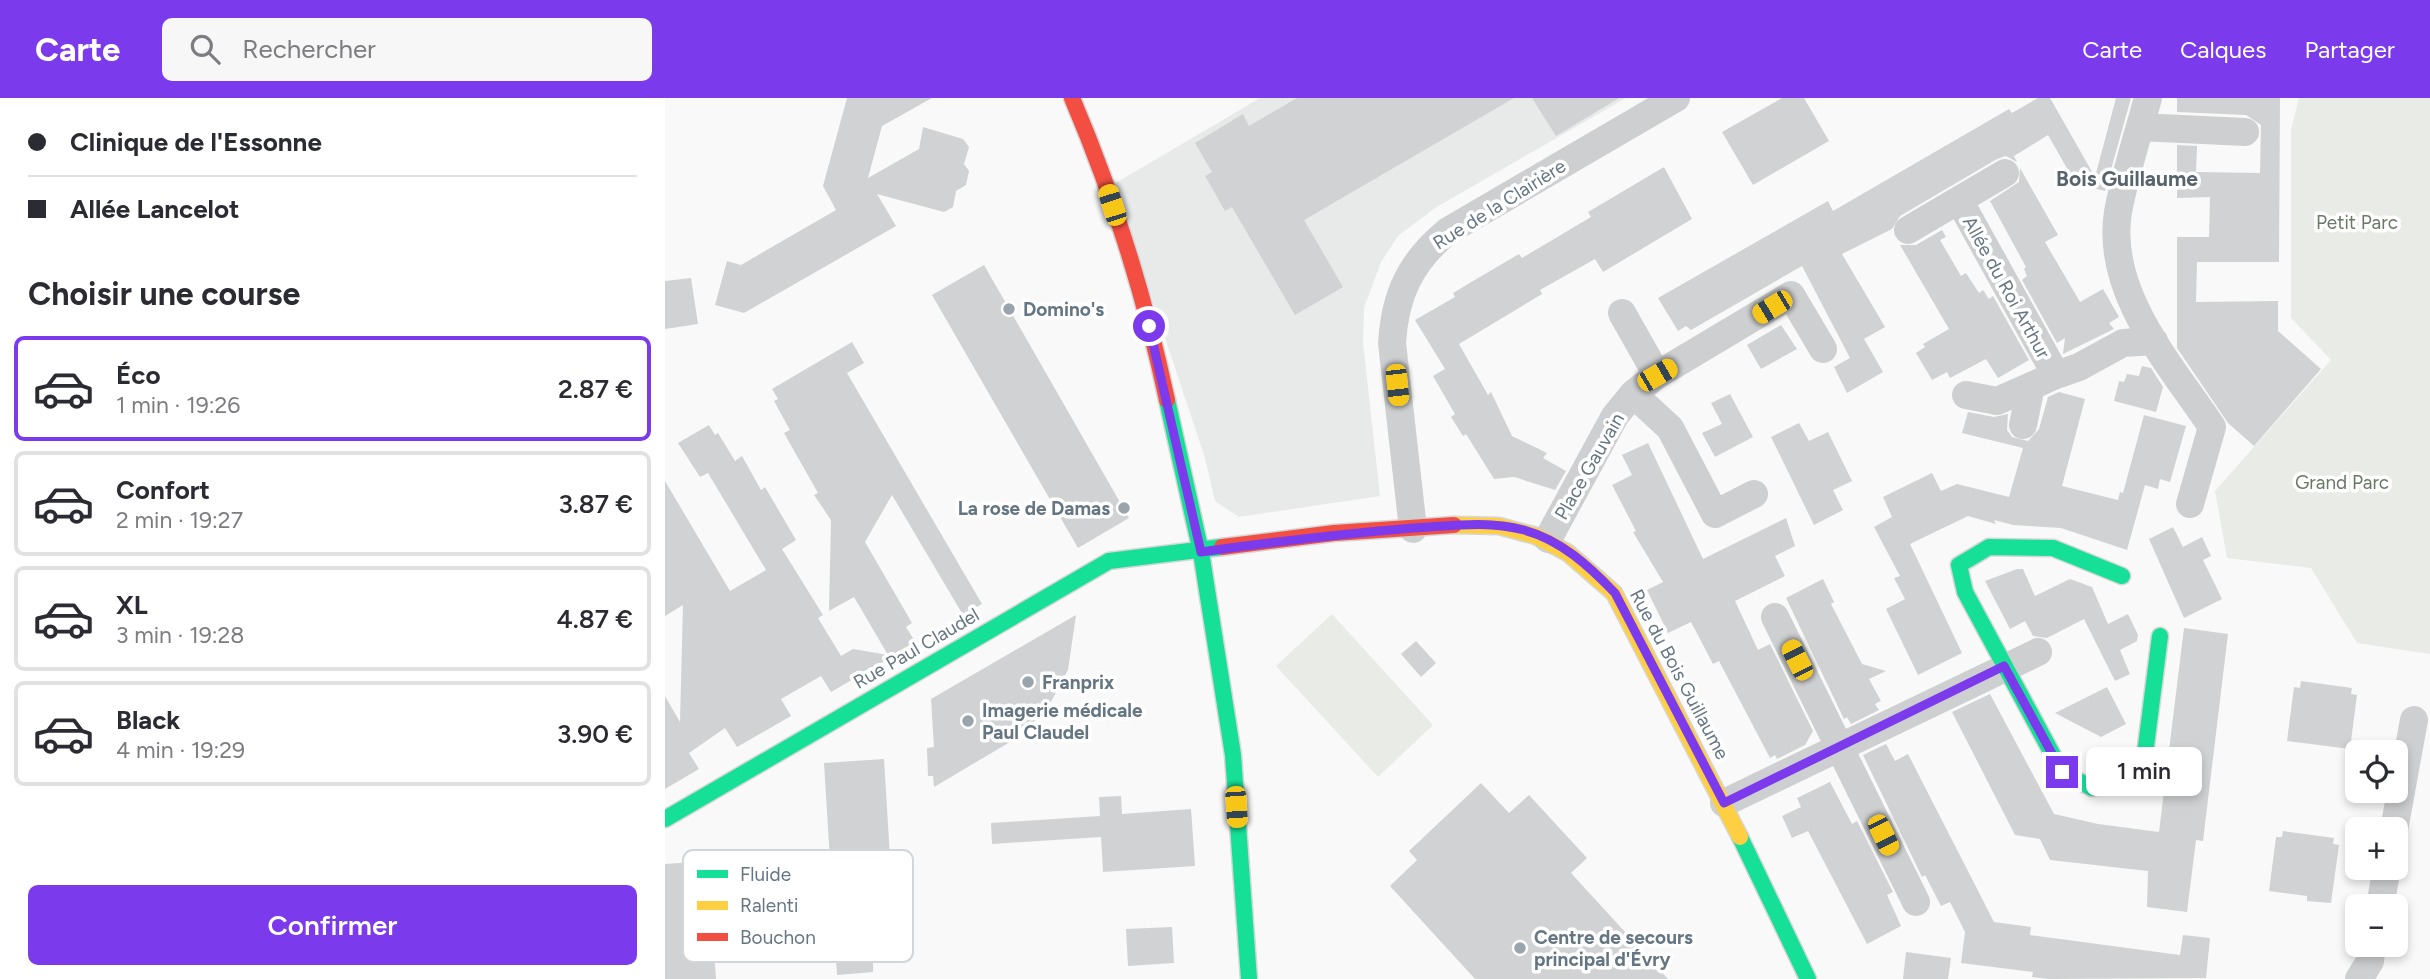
<!DOCTYPE html>
<html lang="fr">
<head>
<meta charset="utf-8">
<style>
	:root { --surface:#fff; --page:#f7f7f7; --text:#2b2b33; --muted:#7c7c81; --line:#e1e1e2; --accent:#7c3aed }
	body { margin:0; font-family:Figtree,sans-serif; background:var(--page); color:var(--text); height:100vh; display:flex; flex-direction:column; font-size:26px; white-space:nowrap }
	* { box-sizing:border-box; margin:0 }
	p { font-size:23px; color:var(--muted) }
	.icon { flex:none; width:38px; height:38px; fill:none; stroke:currentColor; stroke-width:2; stroke-linecap:round; stroke-linejoin:round }
	.map { position:relative; flex:1; overflow:hidden }
	.details { display:flex; flex-direction:column; background:var(--surface); width:665px }
	.details>* { flex:none }
	.guide { display:grid; align-content:center; height:154px; padding:0 28px; background:var(--surface) }
	.buttons { position:absolute; left:1680px; top:642px; display:grid; gap:14px }
	.buttons a { display:grid; place-items:center; width:63px; height:63px; border-radius:10px; background:var(--surface); box-shadow:0 4px 10px #0003; font-size:35px }
	.end { position:absolute; width:32px; height:32px; margin:-16px; border:9px solid #7c3aed; background:#fff; box-shadow:0 0 0 4px #fff }
	.from { border-radius:50% }
	.bubble { position:absolute; height:49px; border-radius:10px; background:var(--surface); box-shadow:0 4px 10px #0003; font-size:23px; font-weight:600; line-height:49px; text-align:center }
	.car { position:absolute; width:21px; height:42px; margin:-21px -10px; border-radius:9px; box-shadow:0 0 5px 2px #0007; background:linear-gradient(#f5c518 24%,#345 0 40%,#f5c518 0 76%,#345 0 86%,#f5c518 0) }
	.guide b { display:flex; align-items:center; gap:24px; height:66px; font-size:26px }
	.guide b+b { border-top:2px solid var(--line) }
	.guide i { width:18px; height:18px; background:var(--text) }
	ul { padding:0; list-style:none }
	li { display:flex; align-items:center; gap:21px; height:105px; margin:0 14px 10px; padding:0 14px; border:4px solid var(--line); border-radius:10px }
	li div { flex:1 }
	li b { display:block; font-size:26px }
	li em { font-style:normal; font-weight:600 }
	li.on { border-color:var(--accent) }
	li>.icon { width:63px; height:63px; stroke-width:1.5 }
	h2 { padding:0 28px; font-size:32px; line-height:84px }
	.cta { display:flex; gap:14px; margin-top:auto; padding:14px 28px }
	.cta a { flex:1; height:80px; border-radius:10px; background:var(--accent); color:#fff; font-size:28px; font-weight:600; line-height:80px; text-align:center }
	header { display:flex; align-items:center; gap:42px; box-sizing:border-box; height:98px; padding:0 35px; background:var(--accent); color:#fff }
	header strong { font-size:33px }
	nav { display:flex; gap:38px; margin-inline-start:auto; font-size:24px }
	.search { width:490px; height:63px; background:var(--page); display:flex; align-items:center; gap:18px; box-sizing:border-box; padding:0 24px; border-radius:10px; color:var(--muted); font-size:26px }
	main { display:flex; flex:1; min-height:0 }
	.map>svg:first-child { display:block }
	.built { fill:#e8e9e9 }
	.green { fill:#e8ebe6 }
	.building { fill:#d0d2d3 }
	.lines { fill:none; stroke-linecap:round; stroke-linejoin:round }
	.fast-casing { stroke:#d5d6d7; stroke-width:19 }
	.slow-casing { stroke:#d5d6d7; stroke-width:19 }
	.jam-casing { stroke:#d5d6d7; stroke-width:19 }
	.street { stroke:#cecfd0; stroke-width:28 }
	.fast { stroke:#16e098; stroke-width:16 }
	.slow { stroke:#ffcf43; stroke-width:16 }
	.jam { stroke:#f24e42; stroke-width:16 }
	.route { stroke:#7c3aed; stroke-width:9 }
	.poi-dot { fill:#99a4ac; stroke:#fff; stroke-width:2.5 }
	.labels { text-anchor:middle; stroke-width:7; stroke-linejoin:round; paint-order:stroke }
	.street-label { font-size:19px; fill:#657683; stroke:#fff }
	.park-label { font-size:19px; fill:#687a64; stroke:#fff }
	.poi-label { font-size:19px; font-weight:bold; fill:#657683; stroke:#fff; text-anchor:start }
	.neighbourhood-label { font-size:21px; font-weight:bold; fill:#57646e; stroke:#fff }
	.key { fill:#fff; stroke:#d1d6da; stroke-width:2 }
	.key-label { font-size:19px; fill:#657683 }
</style>
</head>
<body>
<header>
<strong>Carte</strong>
<div class="search"><svg class="icon" aria-label="search" viewBox="0 0 24 24"><circle cx="10" cy="10" r="6"/><path d="M15 15l6 6"/></svg>Rechercher</div>
<nav><a>Carte</a><a>Calques</a><a>Partager</a></nav>
</header>
<main>
<section class="details">
<div class="guide">
<b><i class="from"></i>Clinique de l'Essonne</b>
<b><i></i>Allée Lancelot</b>
</div>
<h2>Choisir une course</h2>
<ul>
<li class="on"><svg class="icon" aria-label="car" viewBox="0 0 24 24"><path d="M5 17H2v-5l4-1 3-4h7l3 4 3 1v5h-3M9 17h6M6 11h13"/><circle cx="7" cy="17" r="2"/><circle cx="17" cy="17" r="2"/></svg><div><b>Éco</b><p>1 min · 19:26</p></div><em>2.87 €</em></li>
<li><svg class="icon" aria-label="car" viewBox="0 0 24 24"><path d="M5 17H2v-5l4-1 3-4h7l3 4 3 1v5h-3M9 17h6M6 11h13"/><circle cx="7" cy="17" r="2"/><circle cx="17" cy="17" r="2"/></svg><div><b>Confort</b><p>2 min · 19:27</p></div><em>3.87 €</em></li>
<li><svg class="icon" aria-label="car" viewBox="0 0 24 24"><path d="M5 17H2v-5l4-1 3-4h7l3 4 3 1v5h-3M9 17h6M6 11h13"/><circle cx="7" cy="17" r="2"/><circle cx="17" cy="17" r="2"/></svg><div><b>XL</b><p>3 min · 19:28</p></div><em>4.87 €</em></li>
<li><svg class="icon" aria-label="car" viewBox="0 0 24 24"><path d="M5 17H2v-5l4-1 3-4h7l3 4 3 1v5h-3M9 17h6M6 11h13"/><circle cx="7" cy="17" r="2"/><circle cx="17" cy="17" r="2"/></svg><div><b>Black</b><p>4 min · 19:29</p></div><em>3.90 €</em></li>
</ul>
<div class="cta"><a>Confirmer</a></div>
</section>
<div class="map">
<svg width="1765" height="881" viewBox="0 0 1765 881">
	<rect width="100%" height="100%" fill="#f9f9f9"/>
	<!-- built -->
	<path class="built" d="M 595,0 L 961,0 L 770,110 L 733,138 L 716,164 L 699,210 L 698,244 L 715,398 L 574,419 L 550,403 L 540,360 L 449,86 Z"/>
	<!-- green -->
	<path class="green" d="M 1634,0 L 1765,0 L 1765,556 L 1692,545 L 1646,470 L 1562,460 L 1550,393 L 1666,262 L 1626,220 L 1626,32 Z
		M 667,516 L 768,627 L 713,679 L 611,568 Z"/>
	<!-- building -->
	<path class="building" d="M 182,0 L 267,0 L 217,28 L 203,80 L 254,51 L 258,29 L 298,41 L 304,49 L 299,66 L 304,73 L 301,87 L 291,93 L 288,109 L 279,114 L 212,96 L 231,128 L 79,215 L 50,207 L 62,163 L 76,167 L 171,112 L 158,88 Z
		M 632,0 L 849,0 L 639,122 L 678,189 L 630,217 L 567,109 L 560,113 L 540,78 L 547,74 L 530,45 L 578,16 L 584,28 Z
		M 867,0 L 954,0 L 891,38 Z
		M 1117,0 L 1139,0 L 1164,43 L 1088,87 L 1057,34 Z
		M 1373,0 L 1385,0 L 1430,79 L 1451,0 L 1466,0 L 1440,93 L 1411,86 L 1383,37 L 1349,58 L 1352,64 L 1341,58 L 1332,61 L 1235,118 L 1227,131 L 1177,156 L 1220,229 L 1199,241 L 1218,274 L 1182,295 L 1169,269 L 1185,260 L 1137,168 L 1026,232 L 1021,228 L 1013,233 L 993,200 L 1163,103 L 1168,113 L 1344,11 L 1347,15 Z
		M 1512,0 L 1615,0 L 1614,164 L 1532,164 L 1531,204 L 1613,203 L 1613,233 L 1656,271 L 1589,348 L 1563,325 L 1512,250 L 1512,139 L 1544,139 L 1545,99 L 1512,100 L 1512,47 L 1532,48 L 1531,74 L 1595,75 L 1596,27 L 1581,17 L 1512,14 Z
		M 999,69 L 1027,121 L 938,174 L 930,161 L 875,192 L 877,196 L 794,246 L 823,297 L 826,294 L 847,338 L 882,355 L 878,360 L 901,373 L 890,392 L 849,379 L 829,381 L 801,336 L 798,338 L 786,319 L 790,316 L 768,278 L 780,271 L 750,222 L 790,199 L 788,195 L 808,183 L 854,156 L 857,160 L 926,119 L 923,114 Z
		M 1355,70 L 1393,137 L 1380,144 L 1415,204 L 1438,191 L 1454,219 L 1444,225 L 1449,231 L 1398,256 L 1400,240 L 1392,245 L 1357,182 L 1362,178 L 1359,171 L 1361,169 L 1325,103 L 1354,84 Z
		M 1277,132 L 1281,139 L 1275,142 L 1296,178 L 1301,175 L 1314,195 L 1318,192 L 1324,201 L 1328,198 L 1364,262 L 1333,280 L 1321,261 L 1285,280 L 1282,274 L 1267,282 L 1251,255 L 1260,249 L 1258,246 L 1284,231 L 1235,147 L 1251,147 Z
		M 319,167 L 464,420 L 413,450 L 267,197 Z
		M 26,180 L 33,226 L 0,231 L 0,183 Z
		M 1116,227 L 1132,251 L 1096,271 L 1082,247 Z
		M 187,244 L 199,265 L 182,275 L 317,506 L 298,517 L 227,397 L 200,444 L 247,525 L 241,529 L 251,545 L 166,594 L 156,578 L 116,601 L 126,618 L 72,649 L 60,630 L 24,655 L 34,671 L 0,691 L 0,598 L 15,624 L 18,507 L 0,518 L 0,383 L 65,493 L 101,472 L 43,375 L 35,379 L 13,345 L 44,327 L 50,337 L 53,335 L 70,363 L 77,358 L 96,392 L 100,389 L 131,442 L 117,451 L 158,517 L 153,520 L 176,558 L 188,551 L 223,557 L 189,499 L 164,513 L 166,422 L 149,397 L 153,395 L 119,335 L 125,332 L 109,303 L 113,301 L 107,291 Z
		M 1477,268 L 1486,270 L 1498,289 L 1491,314 L 1449,303 L 1454,283 L 1459,284 L 1462,276 L 1474,278 Z
		M 1394,294 L 1420,301 L 1397,388 L 1453,402 L 1455,394 L 1458,395 L 1479,317 L 1521,328 L 1505,384 L 1495,381 L 1493,391 L 1480,387 L 1462,452 L 1396,430 L 1348,427 L 1329,422 L 1331,426 L 1303,418 L 1245,446 L 1297,555 L 1253,577 L 1221,511 L 1240,501 L 1229,480 L 1235,478 L 1209,429 L 1227,419 L 1218,399 L 1267,375 L 1276,393 L 1292,386 L 1344,399 L 1358,350 L 1297,335 L 1303,314 L 1329,319 L 1343,316 L 1342,332 L 1347,339 L 1363,343 L 1374,331 L 1383,299 Z
		M 1065,296 L 1088,339 L 1050,359 L 1037,335 L 1057,326 L 1046,305 Z
		M 1134,325 L 1144,343 L 1163,334 L 1187,383 L 1168,392 L 1178,412 L 1149,427 L 1106,339 Z
		M 983,345 L 1038,461 L 1121,420 L 1130,448 L 1110,458 L 1120,478 L 1070,503 L 1093,552 L 1105,546 L 1148,633 L 1140,647 L 1112,661 L 1110,657 L 1105,660 L 1054,563 L 1048,566 L 1026,524 L 1003,535 L 982,492 L 998,484 L 968,434 L 971,433 L 947,387 L 967,377 L 957,357 Z
		M 1508,429 L 1518,449 L 1537,439 L 1546,458 L 1538,462 L 1557,501 L 1519,520 L 1484,441 Z
		M 1352,471 L 1358,471 L 1370,498 L 1405,481 L 1427,489 L 1443,526 L 1463,516 L 1473,537 L 1472,543 L 1455,552 L 1465,576 L 1450,583 L 1419,521 L 1382,540 L 1368,538 L 1360,523 L 1345,531 L 1320,483 Z
		M 1158,481 L 1169,504 L 1166,506 L 1197,566 L 1221,573 L 1204,581 L 1216,603 L 1210,606 L 1214,612 L 1186,626 L 1182,619 L 1179,621 L 1121,500 Z
		M 411,517 L 403,572 L 381,613 L 345,644 L 269,689 L 268,678 L 263,678 L 262,650 L 269,649 L 266,601 Z
		M 1519,530 L 1563,536 L 1538,743 L 1531,742 L 1522,814 L 1482,809 L 1483,773 L 1385,762 L 1375,741 L 1350,737 L 1287,614 L 1325,596 L 1389,716 L 1433,726 L 1494,734 Z
		M 751,543 L 771,565 L 756,579 L 736,556 Z
		M 1636,583 L 1687,590 L 1686,596 L 1692,597 L 1685,651 L 1622,643 L 1629,589 L 1635,590 Z
		M 1442,589 L 1461,626 L 1436,639 L 1390,615 Z
		M 1221,646 L 1230,663 L 1243,656 L 1329,824 L 1366,829 L 1365,837 L 1515,857 L 1518,837 L 1545,840 L 1541,880 L 1383,881 L 1367,879 L 1368,874 L 1296,865 L 1300,834 L 1285,804 L 1276,808 L 1260,777 L 1257,779 L 1198,657 Z
		M 219,661 L 231,858 L 208,860 L 208,874 L 172,877 L 159,665 Z
		M 1165,684 L 1187,726 L 1192,723 L 1228,794 L 1222,797 L 1236,828 L 1202,846 L 1143,733 L 1127,740 L 1117,718 L 1136,709 L 1132,700 Z
		M 816,685 L 844,715 L 864,697 L 922,760 L 906,775 L 1003,881 L 810,881 L 725,788 L 752,762 L 744,753 Z
		M 456,698 L 457,716 L 526,711 L 530,768 L 438,774 L 436,739 L 327,746 L 326,725 L 435,718 L 434,699 Z
		M 1618,733 L 1669,740 L 1668,746 L 1674,747 L 1666,805 L 1642,803 L 1642,798 L 1604,793 L 1611,739 L 1617,739 Z
		M 43,763 L 51,881 L 0,881 L 0,766 Z
		M 507,829 L 509,865 L 463,868 L 461,831 Z
		M 1241,854 L 1286,860 L 1283,881 L 1238,881 Z"/>
	<g class="lines">
		<defs>
			<path id="fast" d="M 502,302 L 536,454 L 568,657 L 584,881
				M 1457,478 L 1388,450 L 1324,449 L 1294,467 L 1300,494 L 1397,674 L 1427,690 L 1447,681 L 1480,656 L 1495,538
				M 0,721 L 444,463 L 557,449
				M 1075,739 L 1143,881"/>
			<path id="slow" d="M 789,427 L 834,428 L 871,438 L 903,455 L 949,495 L 1075,739"/>
			<path id="jam" d="M 407,0 C 448,96 480,200 502,302
				M 557,449 L 669,435 L 789,427"/>
		</defs>
		<!-- fast casing -->
		<use href="#fast" class="fast-casing"/>
		<!-- slow casing -->
		<use href="#slow" class="slow-casing"/>
		<!-- jam casing -->
		<use href="#jam" class="jam-casing"/>
		<!-- street -->
		<path class="street" d="M 1483,0 C 1473,37 1460,76 1453,114 C 1440,195 1506,267 1547,329 L 1525,406
			M 1475,29 L 1580,34
			M 1243,132 L 1294,102
			M 957,215 L 992,277
			M 1391,277 L 1414,269 L 1458,245 L 1489,243
			M 968,296 L 1005,330 L 1050,416 L 1089,396
			M 1301,297 L 1332,303 L 1391,277 L 1294,102 L 1340,75
			M 1358,327 L 1366,288
			M 748,431 L 727,245 C 730,197 745,164 783,133 L 1011,0
			M 883,441 L 950,318 L 968,296 L 992,277 L 1126,197 L 1158,251
			M 1110,519 L 1251,804
			M 1059,705 L 1373,554
			M 1729,732 L 1749,622
			M 1715,808 L 1722,770
			M 1694,881 L 1705,863 L 1707,847"/>
		<!-- fast -->
		<use href="#fast" class="fast"/>
		<!-- slow -->
		<use href="#slow" class="slow"/>
		<!-- jam -->
		<use href="#jam" class="jam"/>
	</g>
	<g class="lines">
		<!-- route -->
		<path class="route" d="M 484,228 L 536,454 C 607,444 677,436 748,430 C 785,428 822,422 859,432 C 896,442 924,468 950,495 L 1059,705 L 1339,568 L 1397,674"/>
	</g>
	<!-- markers -->
	<g class="poi-dot">
		<circle cx="344" cy="211" r="7"/>
		<circle cx="459" cy="410" r="7"/>
		<circle cx="363" cy="584" r="7"/>
		<circle cx="303" cy="623" r="7"/>
		<circle cx="855" cy="850" r="7"/>
	</g>
	<g class="labels">
		<!-- street labels -->
		<g class="street-label">
			<text transform="translate(834 106) rotate(-32)" y="7">Rue de la Clairière</text>
			<text transform="translate(1342 189) rotate(61)" y="7">Allée du Roi Arthur</text>
			<text transform="translate(924 368) rotate(-60)" y="7">Place Gauvain</text>
			<text transform="translate(251 550) rotate(-30)" y="7">Rue Paul Claudel</text>
			<text transform="translate(1015 576) rotate(62)" y="7">Rue du Bois Guillaume</text>
		</g>
		<!-- park labels -->
		<g class="park-label">
			<text x="1692" y="131">Petit Parc</text>
			<text x="1677" y="391">Grand Parc</text>
		</g>
		<!-- poi labels -->
		<g class="poi-label">
			<text x="358" y="218">Domino's</text>
			<text x="445" y="417" text-anchor="end">La rose de Damas</text>
			<text x="377" y="591">Franprix</text>
			<text x="317" y="619">Imagerie médicale<tspan x="317" dy="22">Paul Claudel</tspan></text>
			<text x="869" y="846">Centre de secours<tspan x="869" dy="22">principal d'Évry</tspan></text>
		</g>
		<!-- neighbourhood labels -->
		<g class="neighbourhood-label">
			<text x="1462" y="88">Bois Guillaume</text>
		</g>
	</g>
	<!-- legend -->
	<rect x="18" y="752" width="230" height="112" rx="10" class="key"/>
	<rect x="32" y="772" width="31" height="8" fill="#16e098"/>
	<rect x="32" y="803" width="31" height="9" fill="#ffcf43"/>
	<rect x="32" y="835" width="31" height="8" fill="#f24e42"/>
	<g class="key-label">
		<text x="75" y="783">Fluide</text>
		<text x="75" y="814">Ralenti</text>
		<text x="75" y="846">Bouchon</text>
	</g>
</svg>
<div class="buttons">
<a><svg class="icon" aria-label="locate" viewBox="0 0 24 24"><circle cx="12" cy="12" r="6"/><path d="M12 2v4M12 18v4M2 12h4M18 12h4"/></svg></a>
<a>+</a>
<a>−</a>
</div>
<i class="end from" style="left:484px;top:228px"></i>
<i class="end" style="left:1397px;top:674px"></i>
<div class="bubble" style="left:1421px;top:649px;width:116px">1 min</div>
<i class="car" style="left:447px;top:107px;rotate:342deg"></i>
<i class="car" style="left:1107px;top:209px;rotate:239deg"></i>
<i class="car" style="left:992px;top:277px;rotate:60deg"></i>
<i class="car" style="left:732px;top:287px;rotate:174deg"></i>
<i class="car" style="left:1132px;top:562px;rotate:333deg"></i>
<i class="car" style="left:571px;top:709px;rotate:176deg"></i>
<i class="car" style="left:1218px;top:737px;rotate:154deg"></i>
</div>
</main>
</body>
</html>
